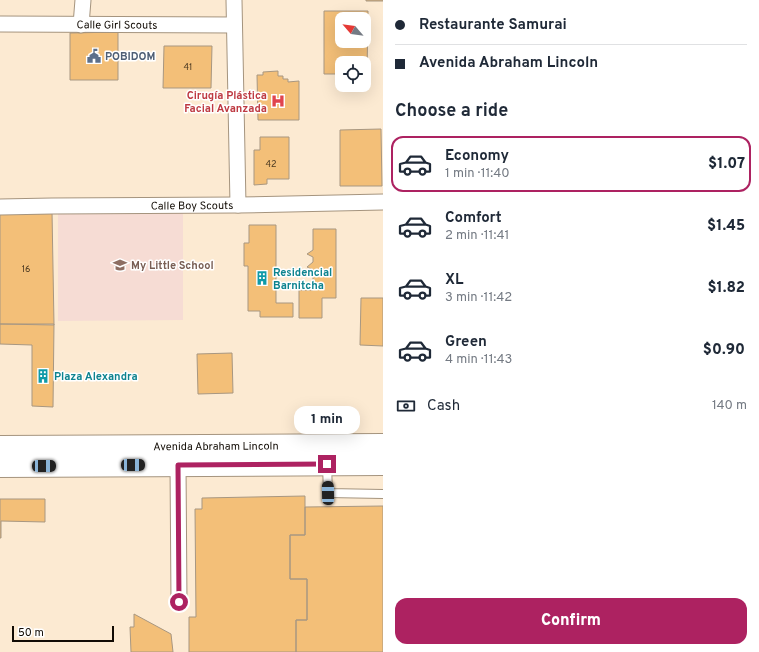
<!DOCTYPE html>
<html lang="en">
<head>
<meta charset="utf-8">
<style>
	:root { --surface:#fff; --page:#f6f6f7; --text:#1f2937; --muted:#747a83; --line:#e0e1e3; --accent:#ad2261 }
	body { margin:0; font-family:Overpass,sans-serif; background:var(--page); color:var(--text); height:100vh; display:flex; flex-direction:column; font-size:15px; white-space:nowrap }
	* { box-sizing:border-box; margin:0 }
	p { font-size:13px; color:var(--muted) }
	.icon { flex:none; width:22px; height:22px; fill:none; stroke:currentColor; stroke-width:2; stroke-linecap:round; stroke-linejoin:round }
	.map { position:relative; flex:1; overflow:hidden }
	.panel { display:flex; flex-direction:column; background:var(--surface); width:376px }
	.panel>* { flex:none }
	.banner { display:grid; align-content:center; height:88px; padding:0 12px; background:var(--surface) }
	.needle { width:26px; rotate:298deg }
	.tools { position:absolute; left:335px; top:12px; display:grid; gap:8px }
	.tools a { display:grid; place-items:center; width:36px; height:36px; border-radius:8px; background:var(--surface); box-shadow:0 4px 16px #0002; font-size:20px }
	.scale { position:absolute; left:12px; bottom:10px; width:102px; box-sizing:border-box; padding-left:4px; border:2px solid #110b04; border-top:0; font-size:11px; line-height:14px; white-space:nowrap; color:#110b04; -webkit-text-stroke:3px #fff; paint-order:stroke }
	.end { position:absolute; width:18px; height:18px; margin:-9px; border:5px solid #ad2261; background:#fff; box-shadow:0 0 0 2px #fff }
	.from { border-radius:50% }
	.bubble { position:absolute; height:28px; border-radius:12px; background:var(--surface); box-shadow:0 4px 16px #0002; font-size:13px; font-weight:800; line-height:28px; text-align:center }
	.car { position:absolute; width:12px; height:24px; margin:-12px -6px; border-radius:5px; box-shadow:0 0 3px 1px #0007; background:linear-gradient(#222 24%,#8ab4d8 0 40%,#222 0 76%,#8ab4d8 0 86%,#222 0) }
	.banner b { display:flex; align-items:center; gap:14px; height:38px; font-size:15px }
	.banner b+b { border-top:1px solid var(--line) }
	.banner i { width:10px; height:10px; background:var(--text) }
	ul { padding:0; list-style:none }
	li { display:flex; align-items:center; gap:12px; height:56px; margin:0 8px 6px; padding:0 4px; border:2px solid transparent; border-radius:12px }
	li div { flex:1 }
	li b { display:block; font-size:15px }
	li em { font-style:normal; font-weight:800 }
	li.selected { border-color:var(--accent) }
	li>.icon { width:36px; height:36px; stroke-width:1.5 }
	h2 { padding:0 12px; font-size:18px; line-height:48px }
	.pay { display:flex; align-items:center; gap:10px; height:44px; padding:0 12px; font-size:15px }
	.pay p { margin-inline-start:auto }
	.action { display:flex; gap:8px; margin-top:auto; padding:8px 12px }
	.action a { flex:1; height:46px; border-radius:12px; background:var(--accent); color:#fff; font-size:16px; font-weight:800; line-height:46px; text-align:center }
	main { display:flex; flex:1; min-height:0 }
	.map>svg:first-child { display:block }
	.education { fill:#f6dcd4 }
	.building { fill:#f3bf78; stroke:#a89781; fill-rule:evenodd }
	.lines { fill:none; stroke-linecap:round; stroke-linejoin:round }
	.lane-casing { stroke:#a5947e; stroke-width:10 }
	.street-casing { stroke:#a5947e; stroke-width:17 }
	.secondary-casing { stroke:#a5947e; stroke-width:24 }
	.lane { stroke:#fff; stroke-width:8 }
	.street { stroke:#fff; stroke-width:15 }
	.secondary { stroke:#fff; stroke-width:22 }
	.route { stroke:#ad2261; stroke-width:5 }
	.labels { text-anchor:middle; stroke-width:3; stroke-linejoin:round; paint-order:stroke }
	.number-label { font-size:9px; fill:#4a3821 }
	.street-label { font-size:11px; fill:#110b04; stroke:#fff }
	.service-label { font-size:11px; font-weight:bold; fill:#4e5e75; stroke:#fff; text-anchor:start }
	.health-label { font-size:11px; font-weight:bold; fill:#be3a42; stroke:#fff; text-anchor:end }
	.education-label { font-size:11px; font-weight:bold; fill:#785e54; stroke:#fff; text-anchor:start }
	.culture-label { font-size:11px; font-weight:bold; fill:#0d838f; stroke:#fff; text-anchor:start }
</style>
</head>
<body>
<main>
<div class="map">
<svg width="383" height="652" viewBox="0 0 383 652">
	<rect width="100%" height="100%" fill="#fcead2"/>
	<!-- education -->
	<path class="education" d="M 183,209 L 183,320 L 58,321 L 58,210 Z"/>
	<!-- building -->
	<path class="building" d="M 366,0 L 383,0 L 383,1 L 366,1 Z
		M 324,11 L 368,11 L 367,73 L 364,73 L 364,63 L 342,63 L 342,74 L 324,74 ZM 342,19 L 364,19 L 364,41 L 342,41 Z
		M 118,32 L 118,80 L 70,80 L 70,33 Z
		M 164,46 L 212,46 L 211,88 L 163,88 Z
		M 278,71 L 278,76 L 283,76 L 283,79 L 288,79 L 288,82 L 299,81 L 299,120 L 258,120 L 257,75 L 263,75 L 263,72 Z
		M 381,129 L 382,186 L 340,186 L 340,130 Z
		M 260,137 L 289,137 L 289,179 L 267,179 L 267,184 L 254,185 L 254,150 L 260,150 Z
		M 52,211 L 54,325 L 0,324 L 0,214 Z
		M 249,225 L 276,225 L 276,303 L 293,303 L 293,317 L 260,317 L 260,311 L 248,311 L 248,266 L 244,266 L 244,243 L 249,243 Z
		M 313,229 L 336,229 L 336,298 L 322,298 L 322,318 L 299,318 L 299,290 L 313,290 L 313,270 L 307,267 L 313,262 L 313,257 L 307,254 L 313,250 Z
		M 361,298 L 383,298 L 383,346 L 360,345 Z
		M 0,324 L 54,324 L 53,407 L 32,406 L 32,345 L 0,344 Z
		M 232,353 L 233,393 L 198,394 L 197,354 Z
		M 305,496 L 305,535 L 290,535 L 290,579 L 307,579 L 307,620 L 296,620 L 296,652 L 189,652 L 189,617 L 196,617 L 195,509 L 202,509 L 202,498 Z
		M 0,499 L 45,499 L 45,522 L 1,521 L 1,538 L 0,538 Z
		M 383,506 L 383,652 L 296,652 L 296,620 L 307,620 L 307,579 L 290,579 L 290,535 L 305,535 L 305,507 Z
		M 134,614 L 171,634 L 173,652 L 131,652 L 130,627 L 134,627 Z"/>
	<g class="lines">
		<defs>
			<path id="lane" d="M 327,465 L 328,493 L 383,494"/>
			<g id="street">
				<path d="M 234,0 L 238,205"/>
				<path id="s1" d="M 0,24 L 234,25"/>
				<path d="M 81,25 L 83,0"/>
				<path id="s2" d="M 0,207 L 52,206 L 238,205 L 383,202"/>
				<path d="M 178,465 L 179,602"/>
			</g>
			<g id="secondary">
				<path id="s3" d="M 0,447 L 383,445"/>
				<path d="M 0,466 L 383,464"/>
			</g>
		</defs>
		<!-- lane casing -->
		<use href="#lane" class="lane-casing"/>
		<!-- street casing -->
		<use href="#street" class="street-casing"/>
		<!-- secondary casing -->
		<use href="#secondary" class="secondary-casing"/>
		<!-- lane -->
		<use href="#lane" class="lane"/>
		<!-- street -->
		<use href="#street" class="street"/>
		<!-- secondary -->
		<use href="#secondary" class="secondary"/>
	</g>
	<g class="lines">
		<!-- route -->
		<path class="route" d="M 179,602 L 178,465 L 327,464"/>
	</g>
	<!-- icons -->
	<defs>
		<symbol id="civic-bare" viewBox="-9 -9 18 18"><path d="M-.6-6.5H3V-4.5H.6V-3L4-1V1h2V6H-6V1h2V-1L-.6-3ZM-1.2 2.5V6h2.4V2.5Z" fill="#5c6f8a" stroke="#fff" stroke-width="2.5" paint-order="stroke"/></symbol>
		<symbol id="hospital-bare" viewBox="-9 -9 18 18"><path d="M-5-5h3v3.5h4V-5h3V5h-3V1.5h-4V5h-3Z" fill="#e0444e" stroke="#fff" stroke-width="2.5" paint-order="stroke"/></symbol>
		<symbol id="school-bare" viewBox="-9 -9 18 18"><path d="M0-5L7-2L0 1L-7-2ZM-4 1L0 2.5L4 1V4Q0 6-4 4Z" fill="#8d6e63" stroke="#fff" stroke-width="2.5" paint-order="stroke"/></symbol>
		<symbol id="building-bare" viewBox="-9 -9 18 18"><path d="M-4-6H4V6H1V3H-1V6H-4ZM-2.5-4.3h1.7v1.8h-1.7ZM.8-4.3h1.7v1.8H.8ZM-2.5-1h1.7V.8h-1.7ZM.8-1h1.7V.8H.8Z" fill="#0f9aa8" stroke="#fff" stroke-width="2.5" paint-order="stroke"/></symbol>
	</defs>
	<g fill-rule="evenodd">
		<use href="#civic-bare" x="84" y="46" width="20" height="20"/>
		<use href="#hospital-bare" x="268" y="91" width="20" height="20"/>
		<use href="#school-bare" x="110" y="255" width="20" height="20"/>
		<use href="#building-bare" x="252" y="268" width="20" height="20"/>
		<use href="#building-bare" x="33" y="366" width="20" height="20"/>
	</g>
	<g class="labels">
		<!-- number labels -->
		<g class="number-label">
			<text x="188" y="70">41</text>
			<text x="271" y="167">42</text>
			<text x="26" y="272">16</text>
		</g>
		<!-- street labels -->
		<g class="street-label">
			<text dy="4" stroke="none"><textPath href="#s1" startOffset="117">Calle Girl Scouts</textPath></text>
			<text dy="4" stroke="none"><textPath href="#s2" startOffset="192">Calle Boy Scouts</textPath></text>
			<text dy="4" stroke="none"><textPath href="#s3" startOffset="216">Avenida Abraham Lincoln</textPath></text>
		</g>
		<!-- service labels -->
		<g class="service-label">
			<text x="105" y="60">POBIDOM</text>
		</g>
		<!-- health labels -->
		<g class="health-label">
			<text x="267" y="99">Cirugía Plástica<tspan x="267" dy="13">Facial Avanzada</tspan></text>
		</g>
		<!-- education labels -->
		<g class="education-label">
			<text x="131" y="269">My Little School</text>
		</g>
		<!-- culture labels -->
		<g class="culture-label">
			<text x="273" y="276">Residencial<tspan x="273" dy="13">Barnitcha</tspan></text>
			<text x="54" y="380">Plaza Alexandra</text>
		</g>
	</g>
</svg>
<div class="tools">
<a><svg class="needle" viewBox="-14 -14 28 28"><path d="M0-13l5 13h-10z" fill="#e53935"/><path d="M0 13l5-13h-10z" fill="#747a83"/></svg></a>
<a><svg class="icon" aria-label="locate" viewBox="0 0 24 24"><circle cx="12" cy="12" r="6"/><path d="M12 2v4M12 18v4M2 12h4M18 12h4"/></svg></a>
</div>
<div class="scale">50 m</div>
<i class="end from" style="left:179px;top:602px"></i>
<i class="end" style="left:327px;top:464px"></i>
<div class="bubble" style="left:294px;top:406px;width:66px">1 min</div>
<i class="car" style="left:133px;top:465px;rotate:90deg"></i>
<i class="car" style="left:44px;top:466px;rotate:90deg"></i>
<i class="car" style="left:328px;top:493px;rotate:359deg"></i>
</div>
<section class="panel">
<div class="banner">
<b><i class="from"></i>Restaurante Samurai</b>
<b><i></i>Avenida Abraham Lincoln</b>
</div>
<h2>Choose a ride</h2>
<ul>
<li class="selected"><svg class="icon" aria-label="car" viewBox="0 0 24 24"><path d="M5 17H2v-5l4-1 3-4h7l3 4 3 1v5h-3M9 17h6M6 11h13"/><circle cx="7" cy="17" r="2"/><circle cx="17" cy="17" r="2"/></svg><div><b>Economy</b><p>1 min · 11:40</p></div><em>$1.07</em></li>
<li><svg class="icon" aria-label="car" viewBox="0 0 24 24"><path d="M5 17H2v-5l4-1 3-4h7l3 4 3 1v5h-3M9 17h6M6 11h13"/><circle cx="7" cy="17" r="2"/><circle cx="17" cy="17" r="2"/></svg><div><b>Comfort</b><p>2 min · 11:41</p></div><em>$1.45</em></li>
<li><svg class="icon" aria-label="car" viewBox="0 0 24 24"><path d="M5 17H2v-5l4-1 3-4h7l3 4 3 1v5h-3M9 17h6M6 11h13"/><circle cx="7" cy="17" r="2"/><circle cx="17" cy="17" r="2"/></svg><div><b>XL</b><p>3 min · 11:42</p></div><em>$1.82</em></li>
<li><svg class="icon" aria-label="car" viewBox="0 0 24 24"><path d="M5 17H2v-5l4-1 3-4h7l3 4 3 1v5h-3M9 17h6M6 11h13"/><circle cx="7" cy="17" r="2"/><circle cx="17" cy="17" r="2"/></svg><div><b>Green</b><p>4 min · 11:43</p></div><em>$0.90</em></li>
</ul>
<div class="pay"><svg class="icon" aria-label="cash" viewBox="0 0 24 24"><path d="M3 7h18v10H3z"/><circle cx="12" cy="12" r="2"/></svg>Cash<p>140 m</p></div>
<div class="action"><a>Confirm</a></div>
</section>
</main>
</body>
</html>
